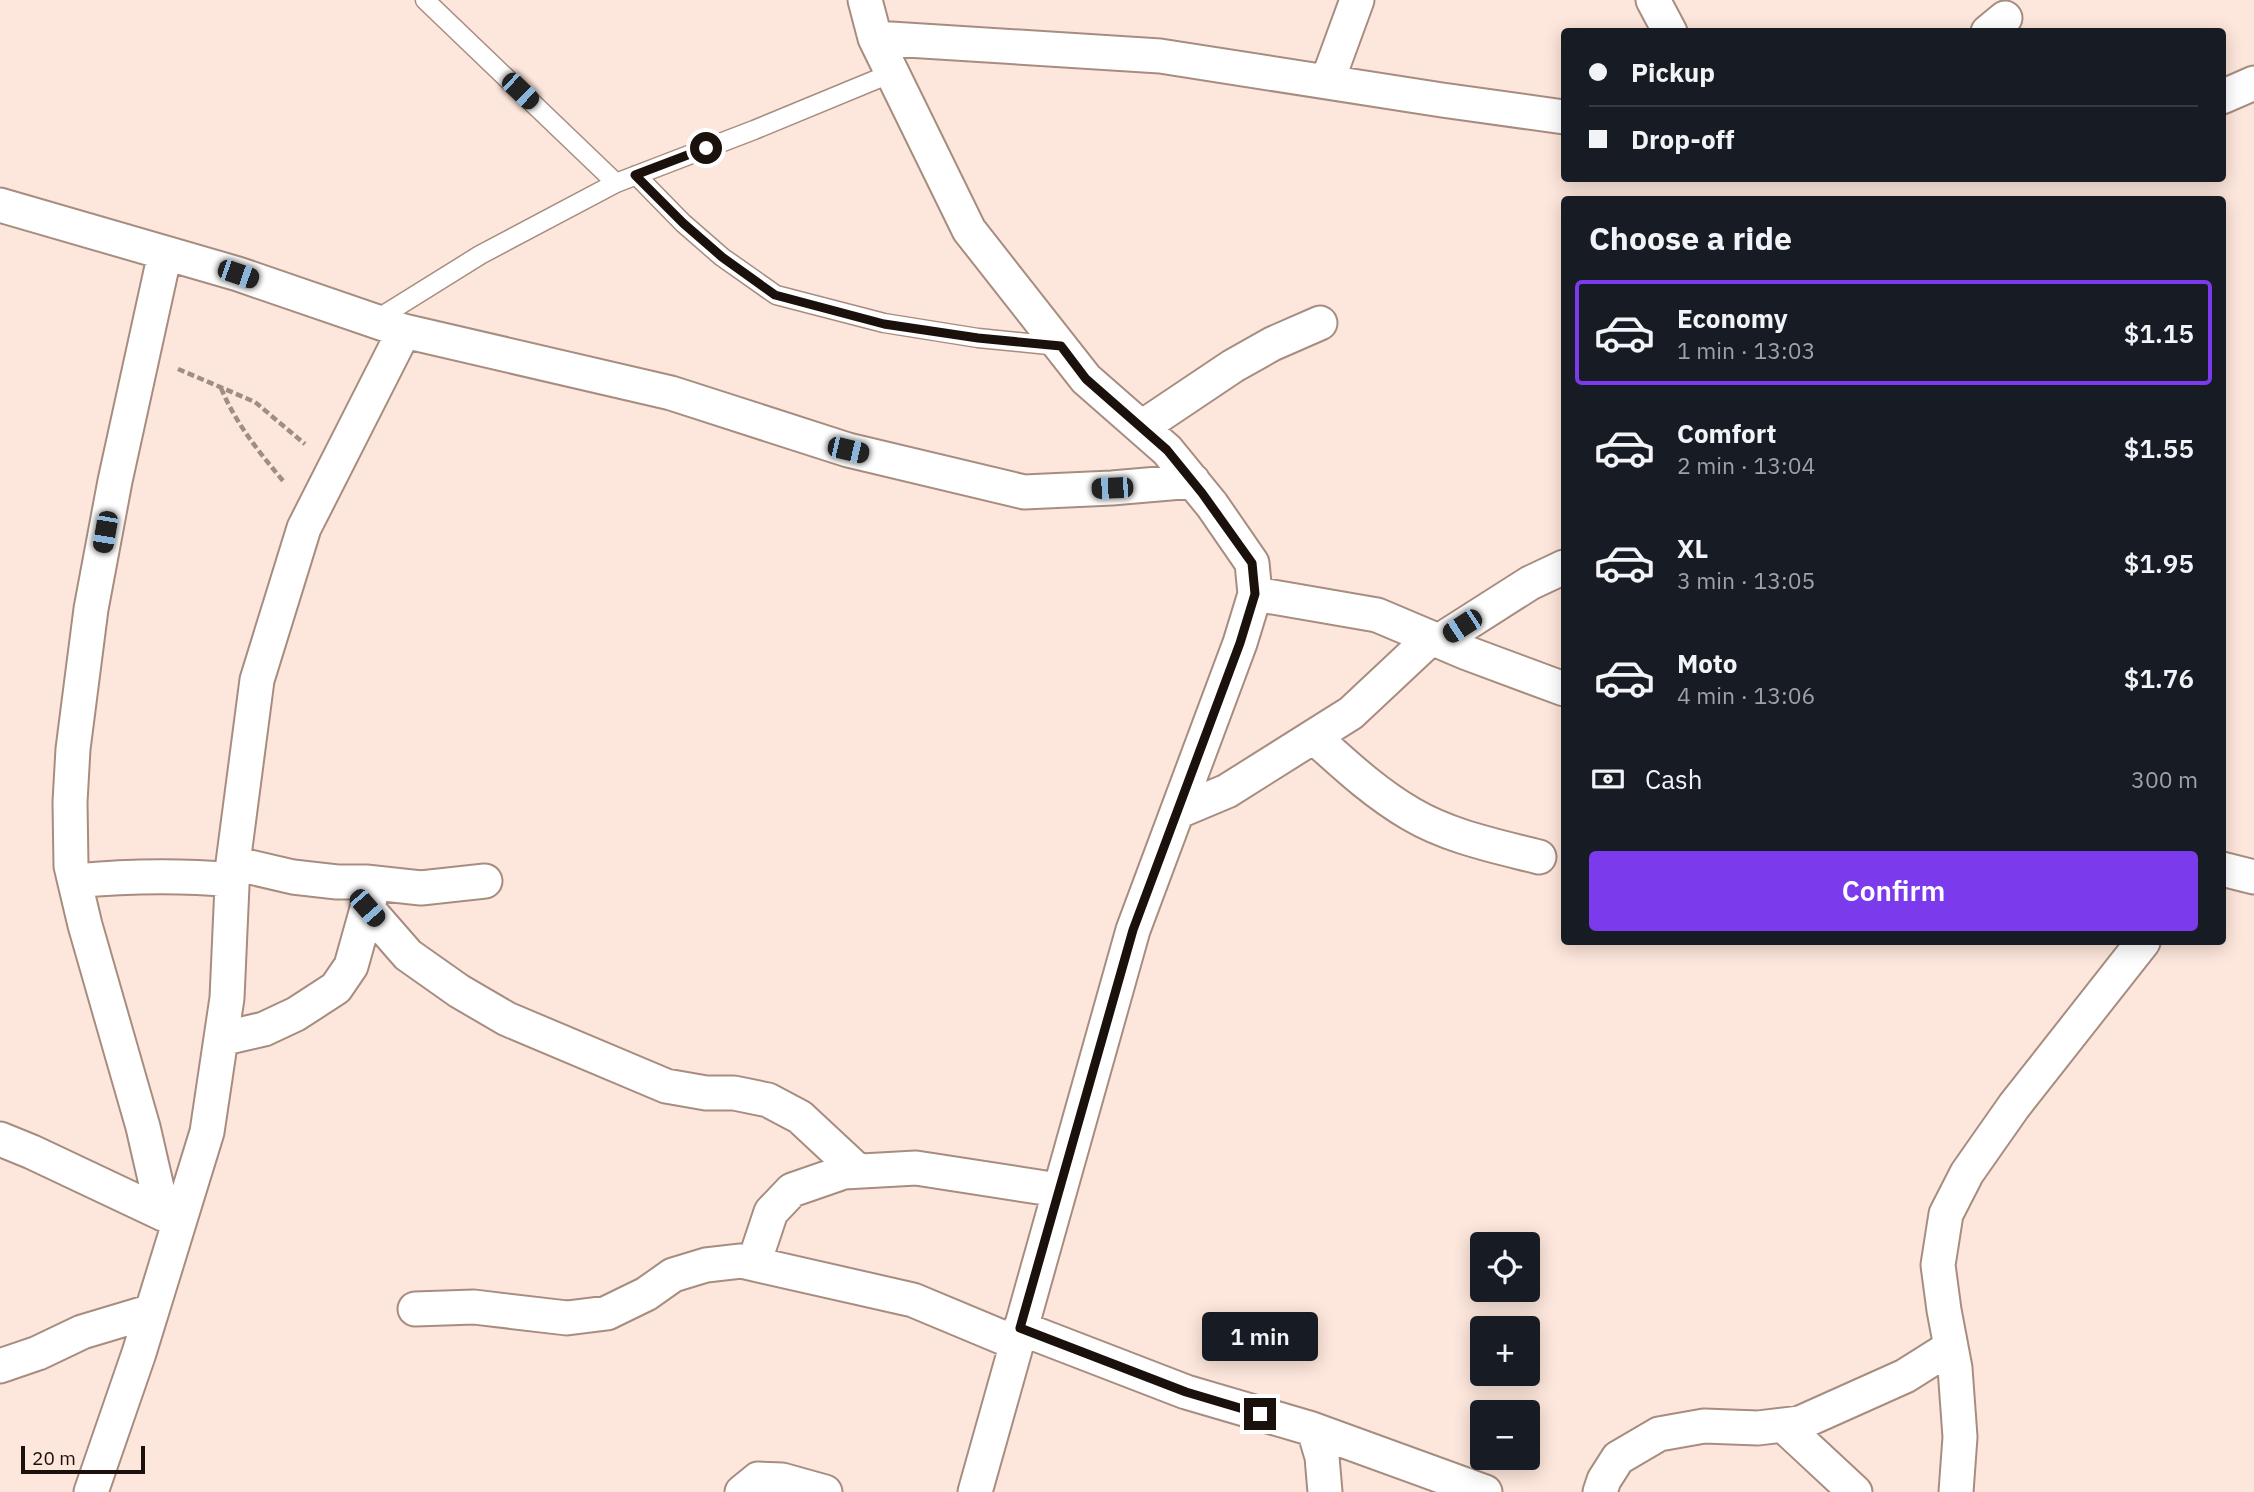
<!DOCTYPE html>
<html lang="en">
<head>
<meta charset="utf-8">
<style>
	:root { --surface:#171b24; --page:#242831; --text:#f1f3f6; --muted:#9ea1a6; --line:#363941; --accent:#7c3aed }
	body { margin:0; font-family:"IBM Plex Sans",sans-serif; background:var(--page); color:var(--text); height:100vh; display:flex; flex-direction:column; font-size:26px; white-space:nowrap }
	* { box-sizing:border-box; margin:0 }
	p { font-size:23px; color:var(--muted) }
	.icon { flex:none; width:38px; height:38px; fill:none; stroke:currentColor; stroke-width:2; stroke-linecap:round; stroke-linejoin:round }
	.map { position:relative; flex:1; overflow:hidden }
	.side { position:absolute; left:1561px; top:196px; width:665px; height:749px; display:flex; flex-direction:column; background:var(--surface); border-radius:7px; box-shadow:0 4px 18px #0003 }
	.side>* { flex:none }
	.banner { position:absolute; left:1561px; top:28px; width:665px; height:154px; border-radius:7px; box-shadow:0 4px 18px #0003; display:grid; align-content:center; height:154px; padding:0 28px; background:var(--surface) }
	.fabs { position:absolute; left:1470px; top:1232px; display:grid; gap:14px }
	.fabs a { display:grid; place-items:center; width:70px; height:70px; border-radius:7px; background:var(--surface); box-shadow:0 4px 18px #0003; font-size:35px }
	.scale { position:absolute; left:21px; bottom:18px; width:124px; box-sizing:border-box; padding-left:7px; border:4px solid #1a110c; border-top:0; font-size:19px; line-height:24px; white-space:nowrap; color:#1a110c; -webkit-text-stroke:5px #fde6db; paint-order:stroke }
	.end { position:absolute; width:32px; height:32px; margin:-16px; border:9px solid #1a110c; background:#fff; box-shadow:0 0 0 4px #fff }
	.from { border-radius:50% }
	.bubble { position:absolute; height:49px; border-radius:7px; background:var(--surface); box-shadow:0 4px 18px #0003; font-size:23px; font-weight:600; line-height:49px; text-align:center }
	.car { position:absolute; width:21px; height:42px; margin:-21px -10px; border-radius:9px; box-shadow:0 0 5px 2px #0007; background:linear-gradient(#222 24%,#8ab4d8 0 40%,#222 0 76%,#8ab4d8 0 86%,#222 0) }
	.banner b { display:flex; align-items:center; gap:24px; height:66px; font-size:26px }
	.banner b+b { border-top:2px solid var(--line) }
	.banner i { width:18px; height:18px; background:var(--text) }
	ul { padding:0; list-style:none }
	li { display:flex; align-items:center; gap:21px; height:105px; margin:0 14px 10px; padding:0 14px; border:4px solid transparent; border-radius:7px }
	li div { flex:1 }
	li b { display:block; font-size:26px }
	li em { font-style:normal; font-weight:600 }
	li.active { border-color:var(--accent) }
	li>.icon { width:63px; height:63px; stroke-width:1.5 }
	h2 { padding:0 28px; font-size:32px; line-height:84px }
	.pay { display:flex; align-items:center; gap:18px; height:77px; padding:0 28px; font-size:26px }
	.pay p { margin-inline-start:auto }
	.primary-button { display:flex; gap:14px; margin-top:auto; padding:14px 28px }
	.primary-button a { flex:1; height:80px; border-radius:7px; background:var(--accent); color:#fff; font-size:28px; font-weight:600; line-height:80px; text-align:center }
	.map>svg:first-child { display:block }
	.lines { fill:none; stroke-linecap:round; stroke-linejoin:round }
	.service-casing { stroke:#a78d80; stroke-width:21 }
	.minor-casing { stroke:#a78d80; stroke-width:37 }
	.path { stroke:#9f8e85; stroke-width:4.5; stroke-dasharray:7 3.5; stroke-linecap:butt }
	.service { stroke:#fff; stroke-width:18 }
	.minor { stroke:#fff; stroke-width:33 }
	.route { stroke:#1a110c; stroke-width:9 }
</style>
</head>
<body>
<div class="map">
<svg width="2254" height="1492" viewBox="0 0 2254 1492">
	<rect width="100%" height="100%" fill="#fde6db"/>
	<g class="lines">
		<defs>
			<path id="service" d="M 425,0 L 616,183
				M 636,175 L 683,223 L 722,257 L 776,295 L 884,323 L 978,338 L 1058,346
				M 374,321 L 480,255 L 616,183 L 754,130 L 892,73"/>
			<path id="minor" d="M 865,0 L 875,38 L 969,230 L 1086,379 L 1167,450 L 1212,505 L 1252,563 L 1255,594 L 1240,643 L 1133,930 L 975,1492
				M 1653,0 L 1670,32
				M 1988,32 L 2005,18
				M 875,38 L 1160,56 L 1442,100 L 1564,117
				M 1327,82 L 1357,0
				M 2222,97 L 2254,83
				M 0,205 L 238,274 L 404,331 L 671,393 L 848,450 L 1024,492 L 1112,488 L 1193,481
				M 1142,427 L 1233,366 L 1272,344 L 1320,323
				M 1255,594 L 1377,615 L 1467,653 L 1564,689
				M 1439,641 L 1530,583 L 1564,567
				M 1314,737 C 1345,765 1375,793 1411,814 C 1450,837 1496,846 1539,857
				M 1177,812 L 1227,791 L 1351,713 L 1431,638
				M 233,863 L 293,877 L 337,882 L 366,882 L 421,888 L 485,881
				M 2222,869 L 2254,877
				M 75,881 C 128,876 179,875 232,880
				M 367,908 L 408,955 L 459,991 L 507,1019 L 666,1086 L 706,1093 L 734,1093 L 768,1100 L 800,1117 L 858,1171
				M 221,1039 L 264,1029 L 296,1014 L 336,988 L 351,966 L 372,891
				M 0,1139 L 32,1152 L 176,1220
				M 163,1214 L 143,1127 L 85,925 L 71,866 L 70,802 L 73,749 L 91,609 L 115,481 L 165,253
				M 754,1263 L 771,1212 L 792,1190 L 844,1172 L 916,1168 L 1058,1190
				M 415,1309 L 474,1307 L 567,1318 L 607,1313 L 646,1294 L 673,1275 L 706,1265 L 741,1261 L 913,1300 L 1016,1343
				M 1020,1328 L 1186,1392 L 1309,1428 L 1485,1492
				M 0,1366 L 38,1353 L 82,1332 L 152,1311
				M 1783,1425 L 1855,1492
				M 1314,1430 L 1322,1457 L 1325,1492
				M 91,1492 L 139,1353 L 207,1132 L 227,998 L 233,863 L 257,680 L 304,528 L 404,331
				M 742,1492 L 758,1479 L 782,1480 L 825,1492
				M 1600,1492 L 1604,1480 L 1618,1458 L 1659,1434 L 1704,1426 L 1758,1428 L 1800,1423 L 1905,1376 L 1951,1347
				M 1956,1492 L 1960,1437 L 1955,1368 L 1944,1310 L 1938,1265 L 1946,1214 L 1967,1173 L 2014,1106 L 2143,942"/>
		</defs>
		<!-- service casing -->
		<use href="#service" class="service-casing"/>
		<!-- minor casing -->
		<use href="#minor" class="minor-casing"/>
		<!-- path -->
		<path class="path" d="M 178,369 L 255,402 L 305,444
			M 221,388 C 236,424 259,452 284,482"/>
		<!-- service -->
		<use href="#service" class="service"/>
		<!-- minor -->
		<use href="#minor" class="minor"/>
	</g>
	<g class="lines">
		<!-- route -->
		<path class="route" d="M 706,148 L 635,175 L 683,223 L 722,257 L 775,295 L 884,324 L 978,338 L 1061,346 L 1086,379 L 1167,450 L 1202,493 L 1252,563 L 1255,594 L 1240,643 L 1133,930 L 1020,1328 L 1186,1392 L 1260,1414"/>
	</g>
</svg>
<div class="fabs">
<a><svg class="icon" aria-label="locate" viewBox="0 0 24 24"><circle cx="12" cy="12" r="6"/><path d="M12 2v4M12 18v4M2 12h4M18 12h4"/></svg></a>
<a>+</a>
<a>−</a>
</div>
<div class="scale">20 m</div>
<i class="end from" style="left:706px;top:148px"></i>
<i class="end" style="left:1260px;top:1414px"></i>
<div class="bubble" style="left:1202px;top:1312px;width:116px">1 min</div>
<i class="car" style="left:520px;top:91px;rotate:134deg"></i>
<i class="car" style="left:238px;top:274px;rotate:109deg"></i>
<i class="car" style="left:848px;top:450px;rotate:103deg"></i>
<i class="car" style="left:1112px;top:488px;rotate:268deg"></i>
<i class="car" style="left:105px;top:532px;rotate:190deg"></i>
<i class="car" style="left:1462px;top:626px;rotate:237deg"></i>
<i class="car" style="left:367px;top:908px;rotate:139deg"></i>
<div class="banner">
<b><i class="from"></i>Pickup</b>
<b><i></i>Drop-off</b>
</div>
<section class="side">
<h2>Choose a ride</h2>
<ul>
<li class="active"><svg class="icon" aria-label="car" viewBox="0 0 24 24"><path d="M5 17H2v-5l4-1 3-4h7l3 4 3 1v5h-3M9 17h6M6 11h13"/><circle cx="7" cy="17" r="2"/><circle cx="17" cy="17" r="2"/></svg><div><b>Economy</b><p>1 min · 13:03</p></div><em>$1.15</em></li>
<li><svg class="icon" aria-label="car" viewBox="0 0 24 24"><path d="M5 17H2v-5l4-1 3-4h7l3 4 3 1v5h-3M9 17h6M6 11h13"/><circle cx="7" cy="17" r="2"/><circle cx="17" cy="17" r="2"/></svg><div><b>Comfort</b><p>2 min · 13:04</p></div><em>$1.55</em></li>
<li><svg class="icon" aria-label="car" viewBox="0 0 24 24"><path d="M5 17H2v-5l4-1 3-4h7l3 4 3 1v5h-3M9 17h6M6 11h13"/><circle cx="7" cy="17" r="2"/><circle cx="17" cy="17" r="2"/></svg><div><b>XL</b><p>3 min · 13:05</p></div><em>$1.95</em></li>
<li><svg class="icon" aria-label="car" viewBox="0 0 24 24"><path d="M5 17H2v-5l4-1 3-4h7l3 4 3 1v5h-3M9 17h6M6 11h13"/><circle cx="7" cy="17" r="2"/><circle cx="17" cy="17" r="2"/></svg><div><b>Moto</b><p>4 min · 13:06</p></div><em>$1.76</em></li>
</ul>
<div class="pay"><svg class="icon" aria-label="cash" viewBox="0 0 24 24"><path d="M3 7h18v10H3z"/><circle cx="12" cy="12" r="2"/></svg>Cash<p>300 m</p></div>
<div class="primary-button"><a>Confirm</a></div>
</section>
</div>
</body>
</html>
